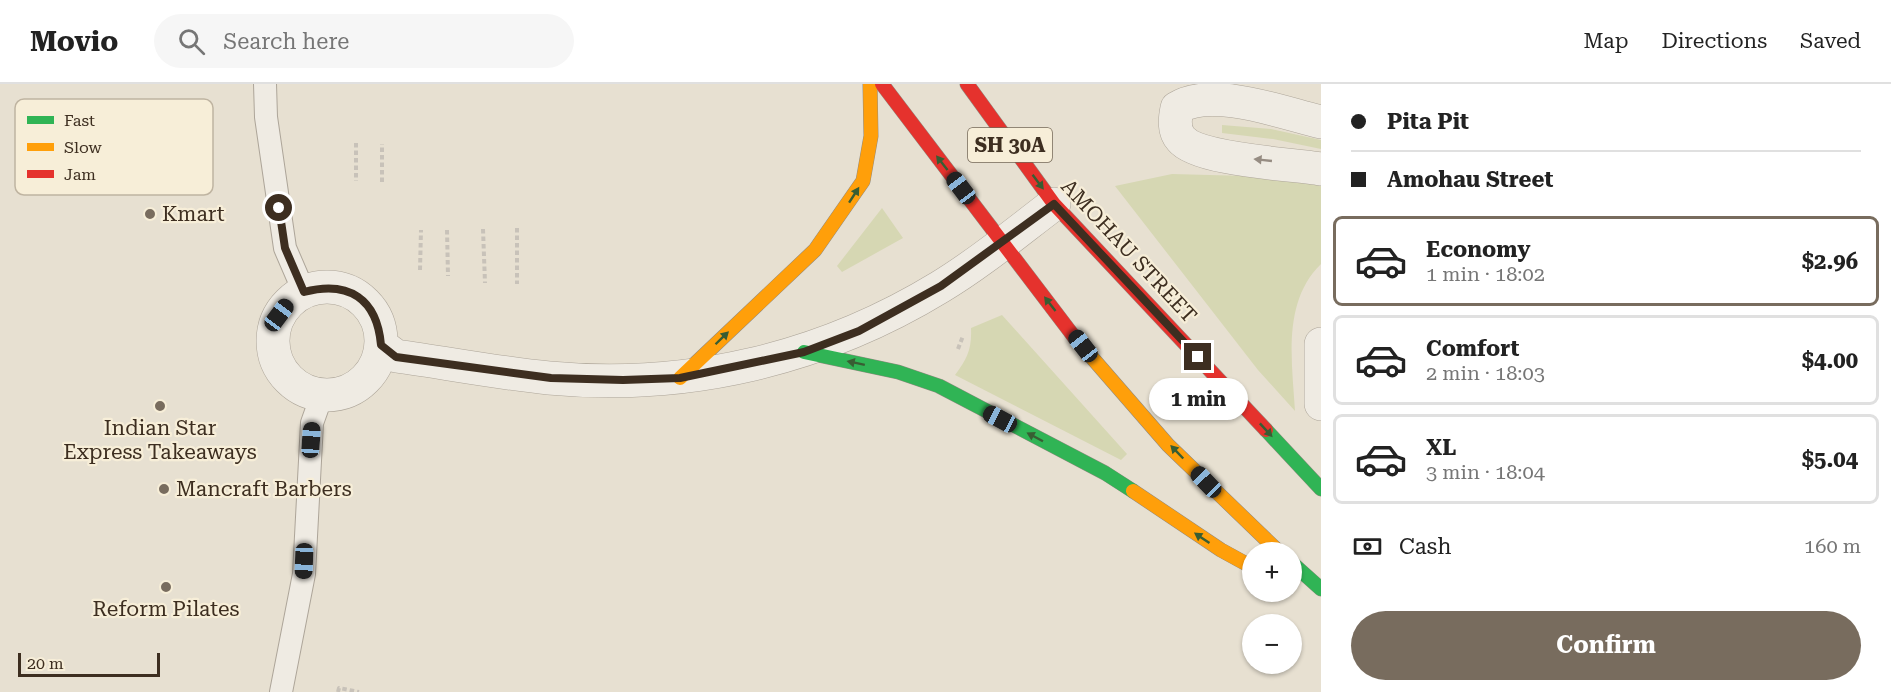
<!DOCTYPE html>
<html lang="en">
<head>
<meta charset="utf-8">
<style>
	:root { --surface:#fff; --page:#f6f6f6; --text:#222; --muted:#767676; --line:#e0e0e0; --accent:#786c5e }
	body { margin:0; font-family:"Roboto Serif",serif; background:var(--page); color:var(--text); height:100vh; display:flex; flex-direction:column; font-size:22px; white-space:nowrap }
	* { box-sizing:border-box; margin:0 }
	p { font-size:20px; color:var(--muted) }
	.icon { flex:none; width:33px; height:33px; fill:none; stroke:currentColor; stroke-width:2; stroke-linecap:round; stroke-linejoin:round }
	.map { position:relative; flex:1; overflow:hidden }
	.panel { display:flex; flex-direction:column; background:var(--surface); width:570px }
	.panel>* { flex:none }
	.hud { display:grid; align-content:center; height:132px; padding:0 30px; background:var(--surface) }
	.fabs { position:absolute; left:1242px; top:458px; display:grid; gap:12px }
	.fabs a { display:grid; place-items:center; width:60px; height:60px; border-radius:50%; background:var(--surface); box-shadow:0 2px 4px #0004; font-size:30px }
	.scale { position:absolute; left:18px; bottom:15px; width:142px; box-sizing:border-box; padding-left:6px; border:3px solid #3d2e20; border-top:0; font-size:16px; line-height:21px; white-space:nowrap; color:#3d2e20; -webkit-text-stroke:4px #f7eed8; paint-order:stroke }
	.end { position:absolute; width:27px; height:27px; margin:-14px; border:8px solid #3d2e20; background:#fff; box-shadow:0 0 0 3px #fff }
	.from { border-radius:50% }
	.bubble { position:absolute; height:42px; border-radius:21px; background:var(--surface); box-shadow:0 2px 4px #0004; font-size:20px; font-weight:700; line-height:42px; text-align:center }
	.car { position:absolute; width:18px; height:36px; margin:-18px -9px; border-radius:8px; box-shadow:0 0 4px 2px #0007; background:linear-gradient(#222 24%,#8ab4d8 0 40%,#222 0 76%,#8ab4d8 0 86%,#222 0) }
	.hud b { display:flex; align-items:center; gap:21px; height:57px; font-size:22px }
	.hud b+b { border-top:2px solid var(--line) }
	.hud i { width:15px; height:15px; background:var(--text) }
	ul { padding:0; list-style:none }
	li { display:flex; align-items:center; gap:18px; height:90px; margin:0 12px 9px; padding:0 18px; border:3px solid var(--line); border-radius:9px }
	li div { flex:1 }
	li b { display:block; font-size:22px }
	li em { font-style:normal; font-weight:700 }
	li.current { border-color:var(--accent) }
	li>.icon { width:54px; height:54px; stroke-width:1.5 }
	.pay { display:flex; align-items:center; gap:15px; height:66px; padding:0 30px; font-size:22px }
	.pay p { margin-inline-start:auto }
	.primary-button { display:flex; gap:12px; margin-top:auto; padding:12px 30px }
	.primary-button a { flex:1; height:69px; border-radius:36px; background:var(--accent); color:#fff; font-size:24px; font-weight:700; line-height:69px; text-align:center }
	header { display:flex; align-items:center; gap:36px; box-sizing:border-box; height:84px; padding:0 30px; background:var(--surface); border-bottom:2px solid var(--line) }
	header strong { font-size:28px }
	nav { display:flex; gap:33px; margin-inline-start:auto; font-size:21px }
	.search { width:420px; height:54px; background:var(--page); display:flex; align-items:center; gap:15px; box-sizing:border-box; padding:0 21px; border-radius:33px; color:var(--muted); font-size:22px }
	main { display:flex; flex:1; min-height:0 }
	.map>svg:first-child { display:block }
	.green { fill:#d6d7b3 }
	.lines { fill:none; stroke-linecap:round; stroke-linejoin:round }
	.lane-casing { stroke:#ada599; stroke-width:24 }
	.street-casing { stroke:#ada599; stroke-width:34 }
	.fast-casing { stroke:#928b80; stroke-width:15 }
	.slow-casing { stroke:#928b80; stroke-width:15 }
	.jam-casing { stroke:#928b80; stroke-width:15 }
	.path { stroke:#c8c2b9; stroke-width:4; stroke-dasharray:4.5 3; stroke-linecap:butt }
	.lane { stroke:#efebe3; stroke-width:22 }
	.street { stroke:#efebe3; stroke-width:33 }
	.fast { stroke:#30b455; stroke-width:14 }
	.slow { stroke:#ff9f0a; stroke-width:14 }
	.jam { stroke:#e5322d; stroke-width:14 }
	.oneway { fill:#968c82 }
	.oneway2 { fill:#385d33 }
	.route { stroke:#3d2e20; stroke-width:8 }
	.poi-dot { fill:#786c5e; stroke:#f7eed8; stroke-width:2 }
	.labels { text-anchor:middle; stroke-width:4.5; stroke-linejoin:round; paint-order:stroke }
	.shield { fill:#f7eed8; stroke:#756857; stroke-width:1.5 }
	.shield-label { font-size:20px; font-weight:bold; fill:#3d2e20 }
	.poi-label { font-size:21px; fill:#3d2e20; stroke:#f7eed8; text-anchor:start }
	.street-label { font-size:21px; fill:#3d2e20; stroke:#f7eed8 }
	.key { fill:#f7eed8; stroke:#bfb4a1; stroke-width:1.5 }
	.key-label { font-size:16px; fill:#3d2e20 }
</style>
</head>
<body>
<header>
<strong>Movio</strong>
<div class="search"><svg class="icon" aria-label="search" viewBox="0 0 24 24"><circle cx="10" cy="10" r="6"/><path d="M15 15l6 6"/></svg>Search here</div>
<nav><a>Map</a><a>Directions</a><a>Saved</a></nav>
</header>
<main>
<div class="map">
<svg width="1321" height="608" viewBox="0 0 1321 608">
	<rect width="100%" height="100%" fill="#e7e0d1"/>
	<!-- green -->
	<path class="green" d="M 1222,41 L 1271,45 L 1321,56 L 1321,65 L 1273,55 L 1222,49 Z
		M 1172,90 L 1247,92 L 1321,99 L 1321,180 C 1282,218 1292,277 1295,327 L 1258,286 L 1115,102 Z
		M 882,124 L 903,154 L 842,188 L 837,182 Z
		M 1002,231 L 1127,370 L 1121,376 L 955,291 C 967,275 972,265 971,244 Z"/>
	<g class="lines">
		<defs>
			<path id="lane" d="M 265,0 L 266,33 L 285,164 L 304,208
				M 281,608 L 304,490 L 312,339 L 322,311"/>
			<path id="street" d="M 1321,38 C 1283,29 1212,2 1177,24 C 1175,34 1173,46 1181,55 C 1198,76 1291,80 1321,85
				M273 257a54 54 0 1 1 108 0a54 54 0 1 1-108 0Z
				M 1321,260 L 1321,320
				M 381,261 L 396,272 C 447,279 498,289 549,294 C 687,307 822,275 940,203 C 980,179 1017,148 1054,120"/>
			<path id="fast" d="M 804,268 L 898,288 L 939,302 L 1105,389 L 1133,407
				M 1266,346 L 1321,405
				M 1292,479 L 1321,505"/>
			<path id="slow" d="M 1075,254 L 1168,361 L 1279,468
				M 680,294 L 815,166 L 863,97 L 871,52 L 870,0
				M 1133,407 L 1221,466 L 1252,483"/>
			<path id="jam" d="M 882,0 L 1075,254
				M 967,0 L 1054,120 L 1266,346"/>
		</defs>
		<!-- lane casing -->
		<use href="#lane" class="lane-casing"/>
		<!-- street casing -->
		<use href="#street" class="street-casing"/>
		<!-- fast casing -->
		<use href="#fast" class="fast-casing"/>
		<!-- slow casing -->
		<use href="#slow" class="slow-casing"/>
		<!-- jam casing -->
		<use href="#jam" class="jam-casing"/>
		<!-- path -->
		<path class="path" d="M 356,59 L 356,97
			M 382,98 L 382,60
			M 517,144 L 517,200
			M 483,145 L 485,199
			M 447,146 L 448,192
			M 420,186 L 421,146
			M 958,265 L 963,252
			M 338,608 L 339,604 L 359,608"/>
		<!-- lane -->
		<use href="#lane" class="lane"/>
		<!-- street -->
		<use href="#street" class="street"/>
		<!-- fast -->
		<use href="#fast" class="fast"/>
		<!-- slow -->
		<use href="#slow" class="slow"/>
		<!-- jam -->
		<use href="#jam" class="jam"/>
	</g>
	<!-- one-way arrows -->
	<defs><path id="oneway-solid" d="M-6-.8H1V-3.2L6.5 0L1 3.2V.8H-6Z" transform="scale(1.5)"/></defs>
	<use class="oneway" href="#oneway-solid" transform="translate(1263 76) rotate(-174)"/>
	<g class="oneway2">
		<use href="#oneway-solid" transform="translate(942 79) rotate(-128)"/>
		<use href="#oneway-solid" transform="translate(1038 98) rotate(53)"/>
		<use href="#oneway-solid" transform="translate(854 111) rotate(-57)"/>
		<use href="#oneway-solid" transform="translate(1050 220) rotate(-128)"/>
		<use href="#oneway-solid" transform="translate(722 254) rotate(-44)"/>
		<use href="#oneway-solid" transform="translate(856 279) rotate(-168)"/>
		<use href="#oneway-solid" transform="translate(1266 346) rotate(47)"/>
		<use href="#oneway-solid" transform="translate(1035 353) rotate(-152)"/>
		<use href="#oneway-solid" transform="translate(1177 368) rotate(-134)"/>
		<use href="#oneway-solid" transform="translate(1202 454) rotate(-146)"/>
	</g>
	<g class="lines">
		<!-- route -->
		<path class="route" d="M 279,124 L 285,164 L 304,208 C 349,196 377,215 381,261 L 396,273 L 551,294 L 623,296 L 680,294 L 804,268 L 859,247 L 941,202 L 1054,120 L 1198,273"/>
	</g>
	<!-- markers -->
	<g class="poi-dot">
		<circle cx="150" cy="130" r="6"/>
		<circle cx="160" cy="322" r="6"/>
		<circle cx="164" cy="405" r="6"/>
		<circle cx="166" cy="503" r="6"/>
	</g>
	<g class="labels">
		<!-- shield labels -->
		<rect class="shield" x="968" y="44" width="84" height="34" rx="4.5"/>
		<g class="shield-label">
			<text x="1010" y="68">SH 30A</text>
		</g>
		<!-- poi labels -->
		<g class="poi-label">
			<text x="162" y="137">Kmart</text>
			<text x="160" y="351" text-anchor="middle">Indian Star<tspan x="160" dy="24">Express Takeaways</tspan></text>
			<text x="176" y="412">Mancraft Barbers</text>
			<text x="166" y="532" text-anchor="middle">Reform Pilates</text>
		</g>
		<!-- street labels -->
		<g class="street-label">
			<text transform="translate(1129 167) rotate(47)" y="7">AMOHAU STREET</text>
		</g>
	</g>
	<!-- legend -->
	<rect x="15" y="15" width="198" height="96" rx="9" class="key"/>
	<rect x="27" y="32" width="27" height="8" fill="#30b455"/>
	<rect x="27" y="59" width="27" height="8" fill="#ff9f0a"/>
	<rect x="27" y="86" width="27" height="8" fill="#e5322d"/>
	<g class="key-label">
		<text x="64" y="42">Fast</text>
		<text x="64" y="69">Slow</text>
		<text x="64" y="96">Jam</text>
	</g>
</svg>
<div class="fabs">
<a>+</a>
<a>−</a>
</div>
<div class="scale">20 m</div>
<i class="end from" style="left:279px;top:124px"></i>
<i class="end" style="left:1198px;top:273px"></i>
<div class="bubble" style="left:1149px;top:294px;width:99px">1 min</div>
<i class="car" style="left:961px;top:104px;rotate:323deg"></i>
<i class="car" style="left:279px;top:231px;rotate:37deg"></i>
<i class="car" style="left:1083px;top:262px;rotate:322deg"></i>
<i class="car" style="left:1000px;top:335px;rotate:298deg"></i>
<i class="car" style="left:311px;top:356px;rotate:4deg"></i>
<i class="car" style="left:1206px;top:398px;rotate:316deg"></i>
<i class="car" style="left:304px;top:477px;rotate:182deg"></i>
</div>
<section class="panel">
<div class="hud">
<b><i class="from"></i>Pita Pit</b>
<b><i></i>Amohau Street</b>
</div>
<ul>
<li class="current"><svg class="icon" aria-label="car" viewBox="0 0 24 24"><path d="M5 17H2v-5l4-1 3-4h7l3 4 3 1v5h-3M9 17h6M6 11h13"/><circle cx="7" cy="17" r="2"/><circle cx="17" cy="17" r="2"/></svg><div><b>Economy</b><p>1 min · 18:02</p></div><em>$2.96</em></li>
<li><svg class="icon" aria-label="car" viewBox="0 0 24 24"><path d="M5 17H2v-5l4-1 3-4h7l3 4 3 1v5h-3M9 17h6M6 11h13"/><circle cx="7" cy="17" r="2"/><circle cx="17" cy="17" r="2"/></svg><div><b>Comfort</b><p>2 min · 18:03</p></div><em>$4.00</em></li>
<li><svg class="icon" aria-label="car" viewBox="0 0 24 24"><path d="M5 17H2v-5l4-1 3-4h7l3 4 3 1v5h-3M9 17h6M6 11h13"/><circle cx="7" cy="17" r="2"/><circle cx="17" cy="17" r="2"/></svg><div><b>XL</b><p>3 min · 18:04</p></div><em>$5.04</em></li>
</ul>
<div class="pay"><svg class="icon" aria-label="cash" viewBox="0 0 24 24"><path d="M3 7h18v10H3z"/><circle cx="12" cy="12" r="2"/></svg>Cash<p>160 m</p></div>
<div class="primary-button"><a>Confirm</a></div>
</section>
</main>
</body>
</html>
